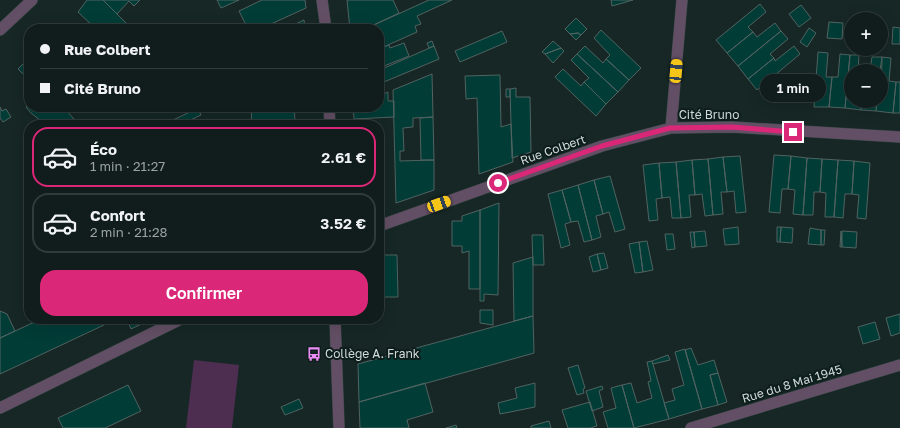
<!DOCTYPE html>
<html lang="fr">
<head>
<meta charset="utf-8">
<style>
	:root { --surface:#101d1c; --page:#1e2a29; --text:#f1f3f6; --muted:#9ca2a3; --line:#303b3b; --accent:#db2777 }
	body { margin:0; font-family:"Golos Text",sans-serif; background:var(--page); color:var(--text); height:100vh; display:flex; flex-direction:column; font-size:15px; white-space:nowrap }
	* { box-sizing:border-box; margin:0 }
	p { font-size:13px; color:var(--muted) }
	.icon { flex:none; width:22px; height:22px; fill:none; stroke:currentColor; stroke-width:2; stroke-linecap:round; stroke-linejoin:round }
	.map { position:relative; flex:1; overflow:hidden }
	.side { position:absolute; left:24px; top:120px; width:360px; height:204px; display:flex; flex-direction:column; background:var(--surface); border-radius:16px; box-shadow:0 4px 16px #0002,0 0 0 1px var(--line) }
	.side>* { flex:none }
	.hud { position:absolute; left:24px; top:24px; width:360px; height:88px; border-radius:16px; box-shadow:0 4px 16px #0002,0 0 0 1px var(--line); display:grid; align-content:center; height:88px; padding:0 16px; background:var(--surface) }
	.tools { position:absolute; left:844px; top:12px; display:grid; gap:8px }
	.tools a { display:grid; place-items:center; width:44px; height:44px; border-radius:50%; background:var(--surface); box-shadow:0 4px 16px #0002,0 0 0 1px var(--line); font-size:20px }
	.end { position:absolute; width:18px; height:18px; margin:-9px; border:5px solid #db2777; background:#fff; box-shadow:0 0 0 2px #fff }
	.from { border-radius:50% }
	.bubble { position:absolute; height:28px; border-radius:14px; background:var(--surface); box-shadow:0 4px 16px #0002,0 0 0 1px var(--line); font-size:13px; font-weight:600; line-height:28px; text-align:center }
	.car { position:absolute; width:12px; height:24px; margin:-12px -6px; border-radius:5px; box-shadow:0 0 3px 1px #0007; background:linear-gradient(#f5c518 24%,#345 0 40%,#f5c518 0 76%,#345 0 86%,#f5c518 0) }
	.hud b { display:flex; align-items:center; gap:14px; height:38px; font-size:15px }
	.hud b+b { border-top:1px solid var(--line) }
	.hud i { width:10px; height:10px; background:var(--text) }
	ul { padding:7px 0 0; list-style:none }
	li { display:flex; align-items:center; gap:12px; height:60px; margin:0 8px 6px; padding:0 8px; border:2px solid var(--line); border-radius:16px }
	li div { flex:1 }
	li b { display:block; font-size:15px }
	li em { font-style:normal; font-weight:600 }
	li.selected { border-color:var(--accent) }
	li>.icon { width:36px; height:36px; stroke-width:1.5 }
	.primary-button { display:flex; gap:8px; margin-top:auto; padding:8px 16px }
	.primary-button a { flex:1; height:46px; border-radius:16px; background:var(--accent); color:#fff; font-size:16px; font-weight:600; line-height:46px; text-align:center }
	.map>svg:first-child { display:block }
	.green { fill:#4d2e51 }
	.building { fill:#013c37; stroke:#516361 }
	.lines { fill:none; stroke-linecap:round; stroke-linejoin:round }
	.service-casing { stroke:#344442; stroke-width:12 }
	.minor-casing { stroke:#344442; stroke-width:12 }
	.tertiary-casing { stroke:#344442; stroke-width:12 }
	.service { stroke:#634f65; stroke-width:11 }
	.minor { stroke:#634f65; stroke-width:11 }
	.tertiary { stroke:#634f65; stroke-width:11 }
	.route { stroke:#db2777; stroke-width:5 }
	.labels { text-anchor:middle; stroke-width:4; stroke-linejoin:round; paint-order:stroke }
	.street-label { font-size:12px; fill:#d0dad9; stroke:#0d1e1c }
	.poi-label { font-size:12px; fill:#d0dad9; stroke:#0d1e1c; text-anchor:start }
</style>
</head>
<body>
<div class="map">
<svg width="900" height="428" viewBox="0 0 900 428">
	<rect width="100%" height="100%" fill="#162725"/>
	<!-- green -->
	<path class="green" d="M 194,360 L 239,365 L 232,428 L 186,428 Z"/>
	<!-- building -->
	<path class="building" d="M 87,0 L 103,0 L 129,26 L 127,29 L 96,29 L 78,12 Z
		M 103,0 L 140,0 L 134,6 L 129,1 L 117,14 Z
		M 217,0 L 239,0 L 221,8 Z
		M 262,0 L 305,0 L 306,8 L 260,29 L 248,29 L 239,11 Z
		M 347,0 L 393,0 L 399,13 L 365,29 L 350,29 Z
		M 429,0 L 452,0 L 417,16 L 421,24 L 415,26 L 417,32 L 379,49 L 379,29 L 365,29 Z
		M 611,0 L 633,0 L 612,6 Z
		M 760,4 L 766,12 L 748,27 L 753,32 L 727,53 L 716,40 Z
		M 801,5 L 811,18 L 799,27 L 789,14 Z
		M 576,18 L 587,29 L 581,35 L 578,33 L 570,34 L 565,29 Z
		M 304,20 L 305,29 L 285,29 Z
		M 829,22 L 843,23 L 842,39 L 827,38 Z
		M 775,23 L 781,31 L 738,66 L 727,53 L 753,32 L 757,37 Z
		M 196,24 L 198,29 L 186,29 Z
		M 893,27 L 900,28 L 900,44 L 892,44 Z
		M 809,28 L 816,33 L 807,47 L 800,42 Z
		M 601,30 L 641,68 L 629,80 L 606,59 L 610,55 L 594,38 Z
		M 502,31 L 507,42 L 460,62 L 455,51 Z
		M 781,31 L 788,39 L 770,54 L 774,58 L 748,79 L 738,66 Z
		M 578,33 L 581,35 L 576,40 L 570,34 Z
		M 432,41 L 434,46 L 429,48 L 427,43 Z
		M 553,41 L 561,48 L 545,54 L 542,52 Z
		M 404,43 L 409,56 L 379,68 L 379,49 L 389,45 L 390,48 Z
		M 434,46 L 439,59 L 379,84 L 379,68 L 382,67 L 382,69 Z
		M 585,46 L 603,63 L 606,59 L 629,80 L 618,92 L 577,54 Z
		M 794,46 L 800,54 L 757,90 L 748,79 L 774,58 L 775,61 Z
		M 561,48 L 564,51 L 553,63 L 545,54 Z
		M 818,52 L 828,53 L 826,77 L 832,77 L 829,107 L 814,107 Z
		M 577,54 L 618,92 L 606,104 L 584,82 L 589,78 L 571,60 Z
		M 840,54 L 850,55 L 845,108 L 829,107 L 832,77 L 838,77 Z
		M 850,55 L 859,55 L 858,71 L 851,71 L 851,101 L 862,101 L 861,110 L 845,108 Z
		M 872,57 L 882,57 L 880,71 L 870,71 Z
		M 882,57 L 891,58 L 889,81 L 896,82 L 893,113 L 876,111 L 877,101 L 881,101 Z
		M 29,58 L 29,80 L 18,69 Z
		M 563,69 L 581,86 L 584,82 L 606,104 L 596,116 L 555,77 Z
		M 432,74 L 433,117 L 413,118 L 413,127 L 403,128 L 404,151 L 400,151 L 400,161 L 434,160 L 434,190 L 396,203 L 393,90 Z
		M 500,75 L 501,127 L 511,124 L 513,162 L 479,174 L 477,98 L 466,99 L 465,76 Z
		M 896,82 L 900,82 L 900,113 L 893,113 Z
		M 516,88 L 516,97 L 530,97 L 531,152 L 512,158 L 510,89 Z
		M 506,89 L 510,89 L 510,97 L 506,97 Z
		M 388,92 L 388,101 L 394,101 L 394,117 L 354,119 L 353,107 L 379,107 L 379,96 Z
		M 862,101 L 877,101 L 876,111 L 861,110 Z
		M 29,105 L 29,107 L 59,107 L 62,109 L 64,108 L 74,119 L 61,125 L 46,125 L 31,113 L 26,107 Z
		M 0,107 L 2,111 L 6,109 L 11,117 L 3,122 L 0,118 Z
		M 251,107 L 294,107 L 295,120 L 291,120 L 291,125 L 252,125 Z
		M 198,108 L 201,115 L 180,125 L 173,125 L 171,121 Z
		M 433,117 L 434,160 L 421,160 L 420,118 Z
		M 774,155 L 791,156 L 788,189 L 782,189 L 780,213 L 769,212 Z
		M 740,156 L 746,212 L 736,213 L 734,191 L 727,192 L 723,157 Z
		M 791,156 L 807,158 L 803,215 L 793,214 L 795,190 L 788,189 Z
		M 723,157 L 727,192 L 721,192 L 723,214 L 713,215 L 708,159 Z
		M 807,158 L 822,159 L 820,192 L 814,192 L 813,215 L 803,215 Z
		M 708,159 L 713,215 L 705,216 L 702,194 L 695,195 L 692,160 Z
		M 822,159 L 838,160 L 834,217 L 825,217 L 826,193 L 820,192 Z
		M 692,160 L 695,195 L 689,195 L 691,217 L 681,218 L 676,162 Z
		M 838,160 L 854,161 L 852,194 L 845,194 L 843,218 L 834,217 Z
		M 854,161 L 870,163 L 866,219 L 857,218 L 859,195 L 852,194 Z
		M 676,162 L 681,218 L 672,218 L 670,197 L 662,198 L 659,163 Z
		M 659,163 L 662,198 L 656,199 L 658,220 L 649,221 L 643,165 Z
		M 610,176 L 625,229 L 615,232 L 609,212 L 603,214 L 594,180 Z
		M 594,180 L 603,214 L 596,216 L 601,237 L 592,240 L 578,185 Z
		M 578,185 L 592,240 L 584,242 L 578,221 L 571,222 L 562,190 Z
		M 562,190 L 571,222 L 565,224 L 570,245 L 561,248 L 548,194 Z
		M 499,203 L 498,295 L 484,294 L 484,301 L 480,301 L 480,210 Z
		M 480,210 L 480,289 L 469,289 L 469,251 L 462,253 L 462,246 L 452,246 L 452,221 L 462,221 L 462,216 Z
		M 738,227 L 739,244 L 725,245 L 723,229 Z
		M 777,227 L 781,227 L 780,242 L 777,242 Z
		M 781,227 L 793,228 L 792,243 L 780,242 Z
		M 810,228 L 821,230 L 821,245 L 808,244 Z
		M 821,230 L 825,230 L 824,245 L 821,245 Z
		M 705,231 L 707,246 L 695,247 L 694,232 Z
		M 841,231 L 842,247 L 840,247 Z
		M 842,231 L 857,232 L 856,248 L 842,247 Z
		M 690,232 L 694,232 L 695,247 L 692,248 Z
		M 665,234 L 673,234 L 675,249 L 667,250 Z
		M 532,235 L 543,235 L 544,265 L 533,265 Z
		M 647,241 L 653,270 L 643,272 L 639,242 Z
		M 639,242 L 643,272 L 635,273 L 629,244 Z
		M 379,246 L 381,255 L 397,255 L 398,297 L 381,297 L 382,304 L 379,305 Z
		M 604,253 L 608,268 L 601,270 L 597,254 Z
		M 597,254 L 601,270 L 593,272 L 589,257 Z
		M 533,257 L 533,316 L 514,321 L 513,263 Z
		M 480,310 L 493,310 L 493,325 L 480,323 Z
		M 0,311 L 7,314 L 15,331 L 0,338 Z
		M 900,314 L 900,333 L 891,336 L 886,318 Z
		M 533,316 L 534,353 L 359,402 L 358,364 Z
		M 41,319 L 104,319 L 106,324 L 0,374 L 0,338 Z
		M 127,319 L 152,319 L 131,329 Z
		M 875,322 L 880,339 L 863,344 L 858,327 Z
		M 691,348 L 698,365 L 714,360 L 718,373 L 710,375 L 718,405 L 702,409 L 685,350 Z
		M 685,349 L 702,409 L 669,419 L 664,403 L 675,400 L 672,389 L 684,385 L 675,352 Z
		M 668,355 L 670,360 L 653,364 L 652,361 Z
		M 652,361 L 669,419 L 634,428 L 622,385 L 631,383 L 637,403 L 652,398 L 648,382 L 651,381 L 647,362 Z
		M 578,365 L 585,388 L 583,389 L 584,393 L 577,395 L 568,368 Z
		M 718,373 L 727,402 L 718,405 L 710,375 Z
		M 425,383 L 433,412 L 407,420 L 409,428 L 360,428 L 359,402 Z
		M 535,383 L 535,407 L 500,414 L 498,403 L 517,398 L 515,388 Z
		M 128,385 L 141,411 L 105,428 L 63,428 L 58,418 Z
		M 622,385 L 634,428 L 608,428 L 603,412 L 616,408 L 611,388 Z
		M 602,386 L 603,389 L 599,391 L 603,407 L 592,411 L 586,391 Z
		M 299,399 L 303,408 L 285,415 L 281,407 Z
		M 590,402 L 597,426 L 590,428 L 568,428 L 562,410 Z
		M 549,421 L 551,428 L 531,428 L 531,426 Z
		M 456,425 L 457,428 L 446,428 Z"/>
	<g class="lines">
		<defs>
			<path id="service" d="M 0,408 L 181,319"/>
			<path id="minor" d="M 0,30 L 32,0
				M 671,128 L 682,0
				M 379,226 L 602,146 L 671,128 L 732,127 L 900,137
				M 691,428 L 900,365"/>
			<path id="tertiary" d="M 322,0 L 326,29
				M 329,107 L 330,125
				M 335,319 L 339,428"/>
		</defs>
		<!-- service casing -->
		<use href="#service" class="service-casing"/>
		<!-- minor casing -->
		<use href="#minor" class="minor-casing"/>
		<!-- tertiary casing -->
		<use href="#tertiary" class="tertiary-casing"/>
		<!-- service -->
		<use href="#service" class="service"/>
		<!-- minor -->
		<use href="#minor" class="minor"/>
		<!-- tertiary -->
		<use href="#tertiary" class="tertiary"/>
	</g>
	<g class="lines">
		<!-- route -->
		<path class="route" d="M 498,183 L 602,146 L 670,128 L 732,127 L 793,132"/>
	</g>
	<!-- icons -->
	<defs>
		<symbol id="bus-bare" viewBox="-9 -9 18 18"><path d="M-5-6H5V4H4V6H2V4H-2V6H-4V4H-5ZM-3.5-4V0h7V-4ZM-3.5 1.2v1.5H-2V1.2ZM2 1.2v1.5H3.5V1.2Z" fill="#ee8cf8" stroke="#0d1e1c" stroke-width="2.5" paint-order="stroke"/></symbol>
	</defs>
	<g fill-rule="evenodd">
		<use href="#bus-bare" x="304" y="344" width="20" height="20"/>
	</g>
	<g class="labels">
		<!-- street labels -->
		<g class="street-label">
			<text x="709" y="119">Cité Bruno</text>
			<text transform="translate(553 150) rotate(-19)" y="4">Rue Colbert</text>
			<text transform="translate(792 384) rotate(-17)" y="4">Rue du 8 Mai 1945</text>
		</g>
		<!-- poi labels -->
		<g class="poi-label">
			<text x="325" y="358">Collège A. Frank</text>
		</g>
	</g>
</svg>
<div class="tools">
<a>+</a>
<a>−</a>
</div>
<i class="end from" style="left:498px;top:183px"></i>
<i class="end" style="left:793px;top:132px"></i>
<div class="bubble" style="left:760px;top:74px;width:66px">1 min</div>
<i class="car" style="left:676px;top:71px;rotate:5deg"></i>
<i class="car" style="left:439px;top:204px;rotate:70deg"></i>
<div class="hud">
<b><i class="from"></i>Rue Colbert</b>
<b><i></i>Cité Bruno</b>
</div>
<section class="side">
<ul>
<li class="selected"><svg class="icon" aria-label="car" viewBox="0 0 24 24"><path d="M5 17H2v-5l4-1 3-4h7l3 4 3 1v5h-3M9 17h6M6 11h13"/><circle cx="7" cy="17" r="2"/><circle cx="17" cy="17" r="2"/></svg><div><b>Éco</b><p>1 min · 21:27</p></div><em>2.61 €</em></li>
<li><svg class="icon" aria-label="car" viewBox="0 0 24 24"><path d="M5 17H2v-5l4-1 3-4h7l3 4 3 1v5h-3M9 17h6M6 11h13"/><circle cx="7" cy="17" r="2"/><circle cx="17" cy="17" r="2"/></svg><div><b>Confort</b><p>2 min · 21:28</p></div><em>3.52 €</em></li>
</ul>
<div class="primary-button"><a>Confirmer</a></div>
</section>
</div>
</body>
</html>
